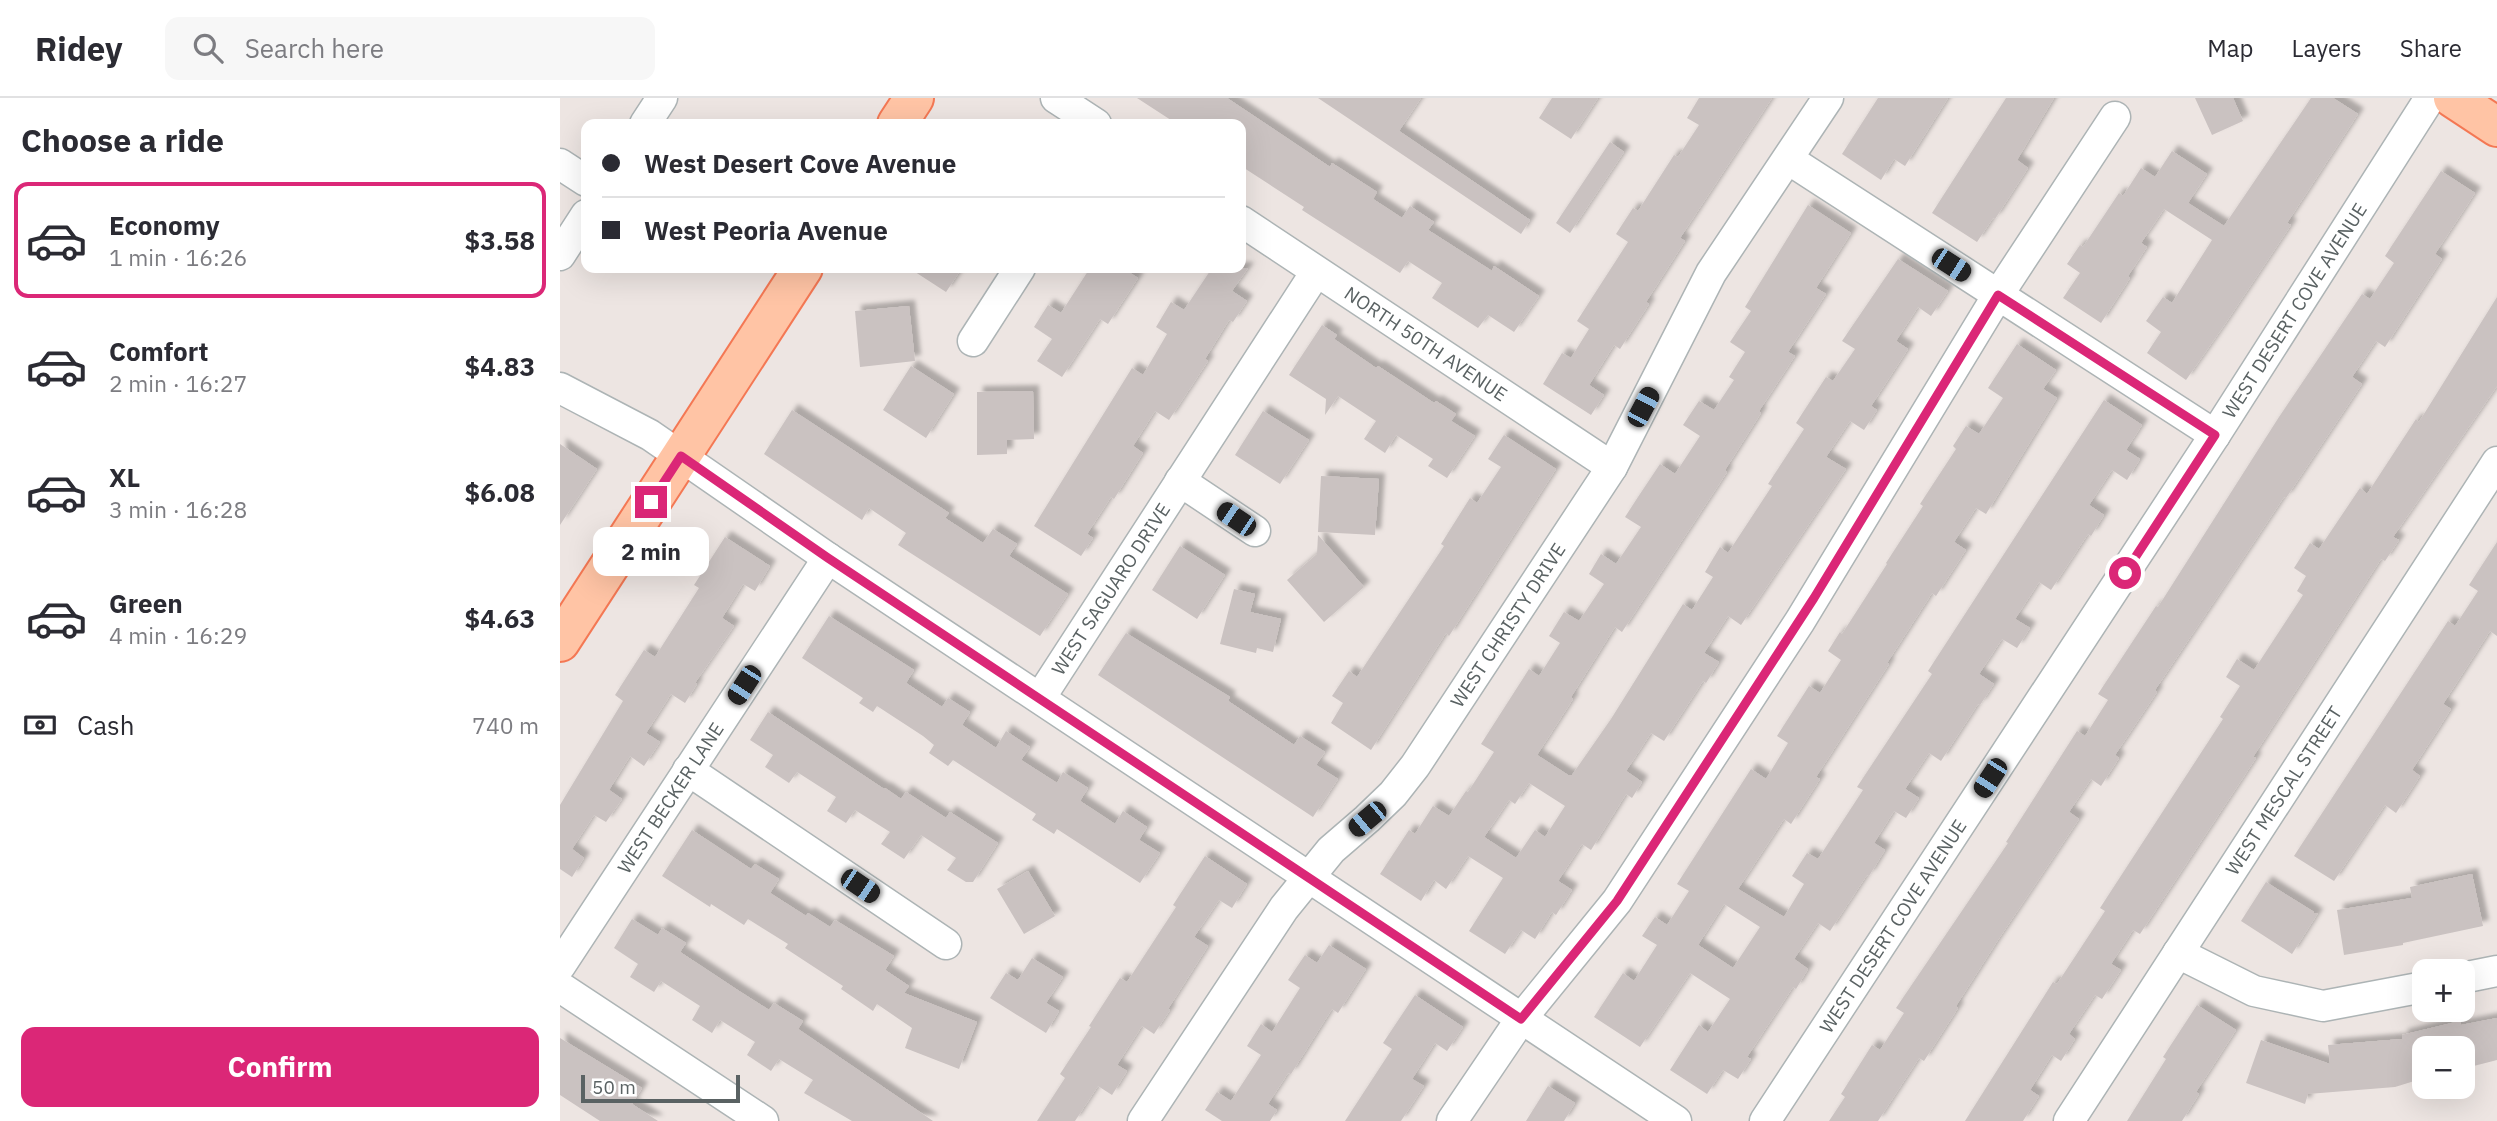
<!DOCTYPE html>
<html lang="en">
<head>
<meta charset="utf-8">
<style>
	:root { --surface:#fff; --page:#f7f7f7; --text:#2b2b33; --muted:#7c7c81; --line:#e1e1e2; --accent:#db2777 }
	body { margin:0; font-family:"IBM Plex Sans",sans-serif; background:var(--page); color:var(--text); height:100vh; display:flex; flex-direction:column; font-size:26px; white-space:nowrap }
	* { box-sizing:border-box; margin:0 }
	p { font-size:23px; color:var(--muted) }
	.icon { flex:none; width:38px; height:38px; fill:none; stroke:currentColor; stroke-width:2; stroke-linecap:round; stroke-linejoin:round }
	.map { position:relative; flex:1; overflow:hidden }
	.drawer { display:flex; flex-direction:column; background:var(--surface); width:560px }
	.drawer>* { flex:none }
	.guide { position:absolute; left:21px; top:21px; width:665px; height:154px; border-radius:14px; box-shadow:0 7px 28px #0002; display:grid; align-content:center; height:154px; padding:0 21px; background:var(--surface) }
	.tools { position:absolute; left:1852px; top:861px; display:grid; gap:14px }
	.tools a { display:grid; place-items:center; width:63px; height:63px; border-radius:14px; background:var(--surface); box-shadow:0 7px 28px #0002; font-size:35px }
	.scale { position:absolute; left:21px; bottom:18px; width:159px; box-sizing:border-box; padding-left:7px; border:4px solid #5a6263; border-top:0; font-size:19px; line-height:24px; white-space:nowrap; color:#5a6263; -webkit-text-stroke:5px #fff; paint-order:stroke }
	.end { position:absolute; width:32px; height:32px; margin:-16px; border:9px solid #db2777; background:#fff; box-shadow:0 0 0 4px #fff }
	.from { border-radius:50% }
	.bubble { position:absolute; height:49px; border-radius:14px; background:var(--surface); box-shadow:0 7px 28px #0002; font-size:23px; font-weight:800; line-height:49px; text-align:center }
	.car { position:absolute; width:21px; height:42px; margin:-21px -10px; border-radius:9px; box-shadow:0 0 5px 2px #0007; background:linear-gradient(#222 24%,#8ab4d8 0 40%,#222 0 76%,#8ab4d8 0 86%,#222 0) }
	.guide b { display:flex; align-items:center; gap:24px; height:66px; font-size:26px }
	.guide b+b { border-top:2px solid var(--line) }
	.guide i { width:18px; height:18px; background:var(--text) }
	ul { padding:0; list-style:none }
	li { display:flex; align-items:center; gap:21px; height:116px; margin:0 14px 10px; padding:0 7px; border:4px solid transparent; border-radius:14px }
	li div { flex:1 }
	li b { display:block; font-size:26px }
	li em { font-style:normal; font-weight:800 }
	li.active { border-color:var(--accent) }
	li>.icon { width:63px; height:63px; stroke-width:1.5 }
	h2 { padding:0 21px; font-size:32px; line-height:84px }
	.pay { display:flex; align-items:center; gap:18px; height:77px; padding:0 21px; font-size:26px }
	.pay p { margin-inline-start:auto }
	.action { display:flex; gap:14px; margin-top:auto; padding:14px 21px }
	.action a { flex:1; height:80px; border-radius:14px; background:var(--accent); color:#fff; font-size:28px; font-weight:800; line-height:80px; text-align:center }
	header { display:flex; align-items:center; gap:42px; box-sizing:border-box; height:98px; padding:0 35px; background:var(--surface); border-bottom:2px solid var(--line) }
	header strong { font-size:33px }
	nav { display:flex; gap:38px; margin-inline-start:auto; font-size:24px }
	.search { width:490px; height:63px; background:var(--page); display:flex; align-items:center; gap:18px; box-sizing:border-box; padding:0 24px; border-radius:14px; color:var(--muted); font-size:26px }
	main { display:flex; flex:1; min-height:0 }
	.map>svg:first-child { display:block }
	.building { fill:#cac2c1; fill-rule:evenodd; filter:url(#shadow) }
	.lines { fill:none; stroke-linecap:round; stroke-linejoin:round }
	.minor-casing { stroke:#adb4b5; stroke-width:33 }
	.major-casing { stroke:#f47854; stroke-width:42 }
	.minor { stroke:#fff; stroke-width:30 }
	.major { stroke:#ffc4a5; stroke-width:38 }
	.route { stroke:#db2777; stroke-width:9 }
	.labels { text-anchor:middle; stroke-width:5; stroke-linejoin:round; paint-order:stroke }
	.street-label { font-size:19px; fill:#5a6263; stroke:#fff }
</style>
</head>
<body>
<header>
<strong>Ridey</strong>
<div class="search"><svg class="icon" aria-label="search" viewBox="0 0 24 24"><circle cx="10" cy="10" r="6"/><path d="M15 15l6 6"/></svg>Search here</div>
<nav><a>Map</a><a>Layers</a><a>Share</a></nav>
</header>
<main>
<section class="drawer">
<h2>Choose a ride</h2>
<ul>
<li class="active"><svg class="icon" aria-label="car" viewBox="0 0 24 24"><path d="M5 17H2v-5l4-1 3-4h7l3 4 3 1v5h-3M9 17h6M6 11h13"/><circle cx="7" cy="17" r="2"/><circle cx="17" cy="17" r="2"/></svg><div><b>Economy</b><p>1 min · 16:26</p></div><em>$3.58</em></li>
<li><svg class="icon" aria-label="car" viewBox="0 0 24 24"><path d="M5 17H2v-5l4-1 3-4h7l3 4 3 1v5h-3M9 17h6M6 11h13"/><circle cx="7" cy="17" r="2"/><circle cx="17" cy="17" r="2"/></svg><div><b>Comfort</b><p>2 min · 16:27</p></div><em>$4.83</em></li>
<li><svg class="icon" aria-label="car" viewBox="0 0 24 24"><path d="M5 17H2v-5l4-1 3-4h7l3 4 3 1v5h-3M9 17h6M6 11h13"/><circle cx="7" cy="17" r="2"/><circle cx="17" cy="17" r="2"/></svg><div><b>XL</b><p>3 min · 16:28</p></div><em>$6.08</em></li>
<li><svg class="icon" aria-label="car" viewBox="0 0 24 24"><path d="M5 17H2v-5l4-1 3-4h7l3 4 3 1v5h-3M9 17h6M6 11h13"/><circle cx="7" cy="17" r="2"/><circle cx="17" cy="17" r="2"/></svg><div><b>Green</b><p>4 min · 16:29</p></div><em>$4.63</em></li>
</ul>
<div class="pay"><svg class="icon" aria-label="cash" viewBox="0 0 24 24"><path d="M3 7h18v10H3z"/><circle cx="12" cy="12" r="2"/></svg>Cash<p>740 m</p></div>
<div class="action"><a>Confirm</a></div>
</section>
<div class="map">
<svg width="1937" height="1023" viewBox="0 0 1937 1023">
	<defs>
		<filter id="shadow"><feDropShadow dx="6" dy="-6" stdDeviation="2" flood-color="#0004"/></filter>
	</defs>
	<rect width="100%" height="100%" fill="#ede5e2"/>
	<!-- building -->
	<path class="building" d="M 577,0 L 667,0 L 770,69 L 772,65 L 817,94 L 813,101 L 842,120 L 850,108 L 874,124 L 868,132 L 932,173 L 934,168 L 979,198 L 954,234 L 928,217 L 918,230 L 872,200 L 882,185 L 848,163 L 840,175 L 742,112 L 744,109 L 681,68 L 681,26 L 617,26 Z
		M 758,0 L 861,0 L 839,33 L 970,122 L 961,136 Z
		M 992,0 L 1038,0 L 1011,41 L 979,20 Z
		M 1139,0 L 1212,0 L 1120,140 L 1125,143 L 1086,204 L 1089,206 L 1060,251 L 1054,247 L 1029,287 L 1044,297 L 1031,317 L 983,286 L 1002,255 L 1011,260 L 1029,231 L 1017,223 L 1068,144 L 1056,136 L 1073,110 L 1078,113 L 1114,57 L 1118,59 L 1139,27 L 1127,20 Z
		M 1318,0 L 1388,0 L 1345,68 L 1334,61 L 1321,82 L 1282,56 Z
		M 1446,0 L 1494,0 L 1457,62 L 1468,70 L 1435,121 L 1433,120 L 1417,144 L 1372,115 Z
		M 1635,0 L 1673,0 L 1683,23 L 1652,37 Z
		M 1751,0 L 1773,0 L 1798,16 L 1727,125 L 1731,127 L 1665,226 L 1626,282 L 1587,255 L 1601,234 L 1586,223 L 1603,199 L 1612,205 L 1652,142 L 1604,111 L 1581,145 L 1587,149 L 1568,178 L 1570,180 L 1541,225 L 1503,200 L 1520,175 L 1507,166 L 1520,147 L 1523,149 L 1559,95 L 1563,98 L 1581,70 L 1595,79 L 1612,53 L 1647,76 L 1628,105 L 1664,128 Z
		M 1050,44 L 1064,54 L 1010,135 L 996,125 Z
		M 1881,73 L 1915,95 L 1875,156 L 1882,161 L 1825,249 L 1816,243 L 1792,279 L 1802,286 L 1726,400 L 1724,399 L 1595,592 L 1597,594 L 1555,657 L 1559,660 L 1541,688 L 1531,681 L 1509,714 L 1519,721 L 1436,845 L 1396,908 L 1398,910 L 1364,963 L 1359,960 L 1318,1023 L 1269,1023 L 1285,999 L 1281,996 L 1312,947 L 1320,952 L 1344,915 L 1336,910 L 1448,745 L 1446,744 L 1517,633 L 1525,638 L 1548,602 L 1538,596 L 1596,508 L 1598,509 L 1719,319 L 1802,196 L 1810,201 L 1834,165 L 1825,158 Z
		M 1248,107 L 1291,135 L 1256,190 L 1266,196 L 1228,254 L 1235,258 L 1199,313 L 1201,315 L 1165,372 L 1167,374 L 1062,534 L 1055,529 L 1011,599 L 1013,601 L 977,657 L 1008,677 L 1012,677 L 1051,621 L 1123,506 L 1132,512 L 1153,479 L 1145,474 L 1160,449 L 1168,455 L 1212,388 L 1208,386 L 1244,331 L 1236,325 L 1266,279 L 1273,283 L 1295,251 L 1282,243 L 1338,161 L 1388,193 L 1371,218 L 1358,209 L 1336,243 L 1348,251 L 1311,308 L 1317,312 L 1304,332 L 1290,323 L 1266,359 L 1286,371 L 1181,527 L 1168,518 L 1144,555 L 1159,564 L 1146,585 L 1143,583 L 1104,643 L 1091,635 L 1066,673 L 1082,684 L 1072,700 L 1066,696 L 1031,752 L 1022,746 L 998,783 L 1012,792 L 996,817 L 992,814 L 975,841 L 961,832 L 945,856 L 909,833 L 943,780 L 908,758 L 886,791 L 874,782 L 861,803 L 820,776 L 849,732 L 855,736 L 873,708 L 889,718 L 906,693 L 908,694 L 934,654 L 921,646 L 969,571 L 979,578 L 1000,545 L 989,538 L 1004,514 L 1019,523 L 1044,486 L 1029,476 L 1041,456 L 1056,466 L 1081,429 L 1065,419 L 1078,399 L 1100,366 L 1115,376 L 1140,338 L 1123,327 L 1139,303 L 1154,312 L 1174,282 L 1169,279 L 1185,254 L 1170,244 L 1191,213 L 1185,209 ZM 969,685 L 1005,708 L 985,739 L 975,732 L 956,760 L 924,739 L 949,702 L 955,706 Z
		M 349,170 L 402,170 L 386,194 Z
		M 530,170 L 562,170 L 578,180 L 548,226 L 540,221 L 502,279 L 477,263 L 492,241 L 474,229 L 488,207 L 501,215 Z
		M 652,170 L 688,170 L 672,193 L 687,203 L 673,224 L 669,222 L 645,261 L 648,263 L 609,322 L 595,313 L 573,348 L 583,355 L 554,401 L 551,399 L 527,436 L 533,440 L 521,458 L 474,428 L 572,270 L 583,277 L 607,236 L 596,229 L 611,204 L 624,212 Z
		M 1937,199 L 1937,288 L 1833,439 L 1839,442 L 1825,463 L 1821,461 L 1693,659 L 1696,660 L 1580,836 L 1573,832 L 1551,866 L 1561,872 L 1542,901 L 1535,897 L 1509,936 L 1515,941 L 1501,963 L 1492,957 L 1470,992 L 1479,998 L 1463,1023 L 1405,1023 L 1493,884 L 1497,886 L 1545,813 L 1540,810 L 1663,621 L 1660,619 L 1680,588 L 1666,579 L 1677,561 L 1694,572 L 1743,497 L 1737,493 L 1746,478 L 1734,470 L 1750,445 L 1759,451 L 1800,390 L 1807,396 L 1856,321 L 1859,324 Z
		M 349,208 L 355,263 L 300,269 L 295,213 Z
		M 762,227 L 777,237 L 774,241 L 816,270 L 818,268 L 874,305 L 876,303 L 896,316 L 891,323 L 915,338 L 887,380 L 868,368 L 873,361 L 836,337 L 825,355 L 804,341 L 816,323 L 778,298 L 765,317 L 766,301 L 729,277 Z
		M 1457,246 L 1496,272 L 1483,291 L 1497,300 L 1426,416 L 1416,410 L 1394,444 L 1406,452 L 1376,498 L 1372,495 L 1327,565 L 1329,566 L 1256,679 L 1260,681 L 1231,726 L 1224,721 L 1178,791 L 1224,819 L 1244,786 L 1232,778 L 1247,755 L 1258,761 L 1303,692 L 1297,689 L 1372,576 L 1368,573 L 1544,302 L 1582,327 L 1566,352 L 1580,361 L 1567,382 L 1552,372 L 1529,407 L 1544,417 L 1531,438 L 1528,436 L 1491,492 L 1479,484 L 1455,521 L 1470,530 L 1457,550 L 1442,541 L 1419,576 L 1434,586 L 1420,607 L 1418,606 L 1381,663 L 1369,655 L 1345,691 L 1359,700 L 1346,720 L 1334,713 L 1314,745 L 1325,752 L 1309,778 L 1307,777 L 1270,833 L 1258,825 L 1234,861 L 1248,871 L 1236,891 L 1233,889 L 1187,959 L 1191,961 L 1178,981 L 1163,972 L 1147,996 L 1110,972 L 1139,927 L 1148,934 L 1170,901 L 1130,875 L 1080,949 L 1034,919 L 1063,875 L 1074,883 L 1097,847 L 1082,838 L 1095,819 L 1107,827 L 1129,793 L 1117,786 L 1191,671 L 1206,681 L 1228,645 L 1217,638 L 1249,588 L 1260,595 L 1281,562 L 1268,553 L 1280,534 L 1282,536 L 1327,466 L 1326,465 L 1363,408 L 1360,406 L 1396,351 L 1393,348 L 1406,328 L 1419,336 L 1443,300 L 1428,290 ZM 1164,806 L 1200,829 L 1173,870 L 1138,847 Z
		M 351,268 L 394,296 L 366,340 L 323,312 Z
		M 473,293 L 474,341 L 447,342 L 447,356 L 417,357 L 417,294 Z
		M 232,312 L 389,415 L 385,420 L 423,445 L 433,431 L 457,446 L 449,458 L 508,496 L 480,538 L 338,447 L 346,435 L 309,410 L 302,422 L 204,356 Z
		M 703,313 L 749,342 L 720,386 L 675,357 Z
		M 944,337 L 996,371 L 889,538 L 886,535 L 811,652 L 771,625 L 783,605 L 772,598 L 789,573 L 797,579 L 884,448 L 881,446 L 910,400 L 917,405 L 941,369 L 928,361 Z
		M 0,346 L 37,371 L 0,427 Z
		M 761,378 L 819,381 L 815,437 L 758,434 Z
		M 758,437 L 804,489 L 764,524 L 727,482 L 757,456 Z
		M 165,439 L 210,468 L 195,493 L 183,486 L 162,520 L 174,528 L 135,585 L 137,586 L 125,605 L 111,596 L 86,635 L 100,644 L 84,668 L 70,658 L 49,692 L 62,701 L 46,724 L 34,717 L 12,751 L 24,760 L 12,779 L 0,771 L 0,707 L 63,603 L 55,597 L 84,552 L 95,559 L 139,490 L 134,487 Z
		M 1937,444 L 1937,538 L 1930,533 L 1883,606 L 1891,611 L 1852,672 L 1860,678 L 1836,715 L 1825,707 L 1774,783 L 1734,758 L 1888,523 L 1895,528 L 1918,493 L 1909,487 Z
		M 620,448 L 665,477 L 637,521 L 592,492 Z
		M 674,491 L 695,496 L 690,514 L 721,521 L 713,554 L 697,550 L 696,555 L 660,546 Z
		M 269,518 L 354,572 L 346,585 L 382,609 L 388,600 L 410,614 L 402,627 L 436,650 L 446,633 L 470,649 L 461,662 L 497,685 L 503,674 L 528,690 L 520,703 L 555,726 L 563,713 L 587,729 L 579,742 L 600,755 L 580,785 L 497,731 L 494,736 L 472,722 L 476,716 L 393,662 L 388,668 L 369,655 L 374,647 L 363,638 L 317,608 L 313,614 L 299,605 L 303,600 L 242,560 Z
		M 566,535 L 670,599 L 668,603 L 734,647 L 740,638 L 765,654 L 756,667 L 778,681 L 753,719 L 538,577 Z
		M 208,614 L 324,691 L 325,690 L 341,701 L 346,694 L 386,720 L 390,714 L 438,745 L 413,784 L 406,784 L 387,772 L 396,760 L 361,737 L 344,761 L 321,746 L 330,734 L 295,712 L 286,725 L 267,713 L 276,699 L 237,674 L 229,685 L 205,669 L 213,657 L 190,642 Z
		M 132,732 L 191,771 L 195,766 L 219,781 L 210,795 L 246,818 L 248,815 L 270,829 L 275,822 L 334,858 L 325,872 L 349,888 L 344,895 L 417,924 L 399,971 L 345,950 L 352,930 L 317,906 L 313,913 L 281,891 L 283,888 L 225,850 L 228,846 L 188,821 L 184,827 L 151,806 L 150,809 L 102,778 Z
		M 645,758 L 687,786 L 672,810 L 659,802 L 634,839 L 648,848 L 608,911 L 610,912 L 594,936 L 582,928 L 557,967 L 567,973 L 552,997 L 538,988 L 515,1023 L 477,1023 L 505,980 L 500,976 L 531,929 L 529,928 L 560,880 L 567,884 L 616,809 L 613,807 Z
		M 468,773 L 495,818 L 464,836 L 437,791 Z
		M 1912,776 L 1923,828 L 1843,845 L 1843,847 L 1784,857 L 1777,812 L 1852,800 L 1850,789 Z
		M 1706,784 L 1754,814 L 1753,816 L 1758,815 L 1732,856 L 1681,823 Z
		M 72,821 L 98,837 L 102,830 L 126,845 L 120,854 L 179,893 L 209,912 L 214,905 L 243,923 L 238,931 L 373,1023 L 292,1023 L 244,995 L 253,982 L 219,961 L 211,973 L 187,957 L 195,944 L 160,922 L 152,935 L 132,922 L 140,908 L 101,883 L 94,894 L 70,879 L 78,866 L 54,850 Z
		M 769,847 L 806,871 L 778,915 L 772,911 L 731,976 L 728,975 L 708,1006 L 717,1012 L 710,1023 L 662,1023 L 645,1012 L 657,994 L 671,1003 L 701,957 L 687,948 L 701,926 L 712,934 L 740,890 L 728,882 L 745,857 L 757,865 Z
		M 472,860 L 503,879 L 486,905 L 499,913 L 486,935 L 430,900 L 446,875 L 458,882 Z
		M 855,897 L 903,929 L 887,953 L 875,945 L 852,981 L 864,988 L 841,1023 L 785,1023 L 832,951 L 823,945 Z
		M 1637,907 L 1676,932 L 1636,994 L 1639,996 L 1622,1023 L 1567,1023 L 1606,961 L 1603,959 Z
		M 1937,920 L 1937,962 L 1902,971 L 1902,950 L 1864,950 L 1864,980 L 1835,989 L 1748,996 L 1745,1006 L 1686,985 L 1701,942 L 1770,966 L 1768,947 L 1842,941 L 1842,937 L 1900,923 L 1901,927 Z
		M 0,940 L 82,990 L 72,1006 L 98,1023 L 40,1023 L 0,997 Z
		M 988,988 L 1015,1005 L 1004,1023 L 966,1023 Z"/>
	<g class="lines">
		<defs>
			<g id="minor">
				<path d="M 496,0 L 536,26"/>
				<path d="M 85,26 L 102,0"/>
				<path d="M 1228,61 L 1655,337"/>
				<path d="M 0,66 L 26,83"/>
				<path id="s1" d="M 681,123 L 1052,369"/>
				<path d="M 0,157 L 26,117"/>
				<path d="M 413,243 L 460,170"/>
				<path d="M 0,290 L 90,337 L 268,460 L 1116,1023"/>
				<path d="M 620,383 L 695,433"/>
				<path id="s2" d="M 480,600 L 756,174"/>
				<path d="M 128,672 L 386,846"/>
				<path d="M 1618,855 L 1694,893 L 1763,908 L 1864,889"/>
				<path id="s3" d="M 0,868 L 268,460"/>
				<path d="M 1902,880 L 1937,873"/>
				<path d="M 0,889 L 203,1023"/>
				<path id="s4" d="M 583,1023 L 724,810 L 771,752 L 807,721 L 833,696 L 855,668 L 1052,369 L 1151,175 L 1268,0"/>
				<path d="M 892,1023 L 961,921 L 1057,803 L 1240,523 L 1438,197 L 1555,19"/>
				<path id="s5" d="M 1205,1023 L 1655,337 L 1870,0"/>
				<path id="s6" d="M 1509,1023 L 1937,364"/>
			</g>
			<path id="major" d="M 1893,0 L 1937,29
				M 337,26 L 354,0
				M 0,544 L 243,170"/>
		</defs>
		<!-- minor casing -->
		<use href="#minor" class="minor-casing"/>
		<!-- major casing -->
		<use href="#major" class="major-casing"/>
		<!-- minor -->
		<use href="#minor" class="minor"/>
		<!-- major -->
		<use href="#major" class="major"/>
	</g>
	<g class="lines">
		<!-- route -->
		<path class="route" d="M 91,404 L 121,358 L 268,460 L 961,921 L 1057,803 L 1254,500 L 1438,197 L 1655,337 L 1565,475"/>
	</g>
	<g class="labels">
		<!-- street labels -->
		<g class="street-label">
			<text dy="7" stroke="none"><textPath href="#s5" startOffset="968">WEST DESERT COVE AVENUE</textPath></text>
			<text dy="7" stroke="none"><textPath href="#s1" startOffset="222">NORTH 50TH AVENUE</textPath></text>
			<text dy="7" stroke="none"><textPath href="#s2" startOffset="130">WEST SAGUARO DRIVE</textPath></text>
			<text dy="7" stroke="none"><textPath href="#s4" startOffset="618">WEST CHRISTY DRIVE</textPath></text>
			<text dy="7" stroke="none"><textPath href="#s6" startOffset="394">WEST MESCAL STREET</textPath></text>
			<text dy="7" stroke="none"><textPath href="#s3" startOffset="201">WEST BECKER LANE</textPath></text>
			<text dy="7" stroke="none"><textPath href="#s5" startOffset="233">WEST DESERT COVE AVENUE</textPath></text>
		</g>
	</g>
</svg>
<div class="tools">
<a>+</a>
<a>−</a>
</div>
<div class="scale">50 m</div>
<i class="end from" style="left:1565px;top:475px"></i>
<i class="end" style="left:91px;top:404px"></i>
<div class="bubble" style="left:33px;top:429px;width:116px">2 min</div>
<i class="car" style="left:1391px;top:167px;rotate:123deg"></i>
<i class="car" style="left:1083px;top:309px;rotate:28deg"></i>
<i class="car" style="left:676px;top:421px;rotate:304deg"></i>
<i class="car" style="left:184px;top:587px;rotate:213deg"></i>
<i class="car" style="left:1430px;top:680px;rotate:213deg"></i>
<i class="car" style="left:807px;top:721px;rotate:230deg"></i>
<i class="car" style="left:300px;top:788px;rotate:124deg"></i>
<div class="guide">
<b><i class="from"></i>West Desert Cove Avenue</b>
<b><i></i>West Peoria Avenue</b>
</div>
</div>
</main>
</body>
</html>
